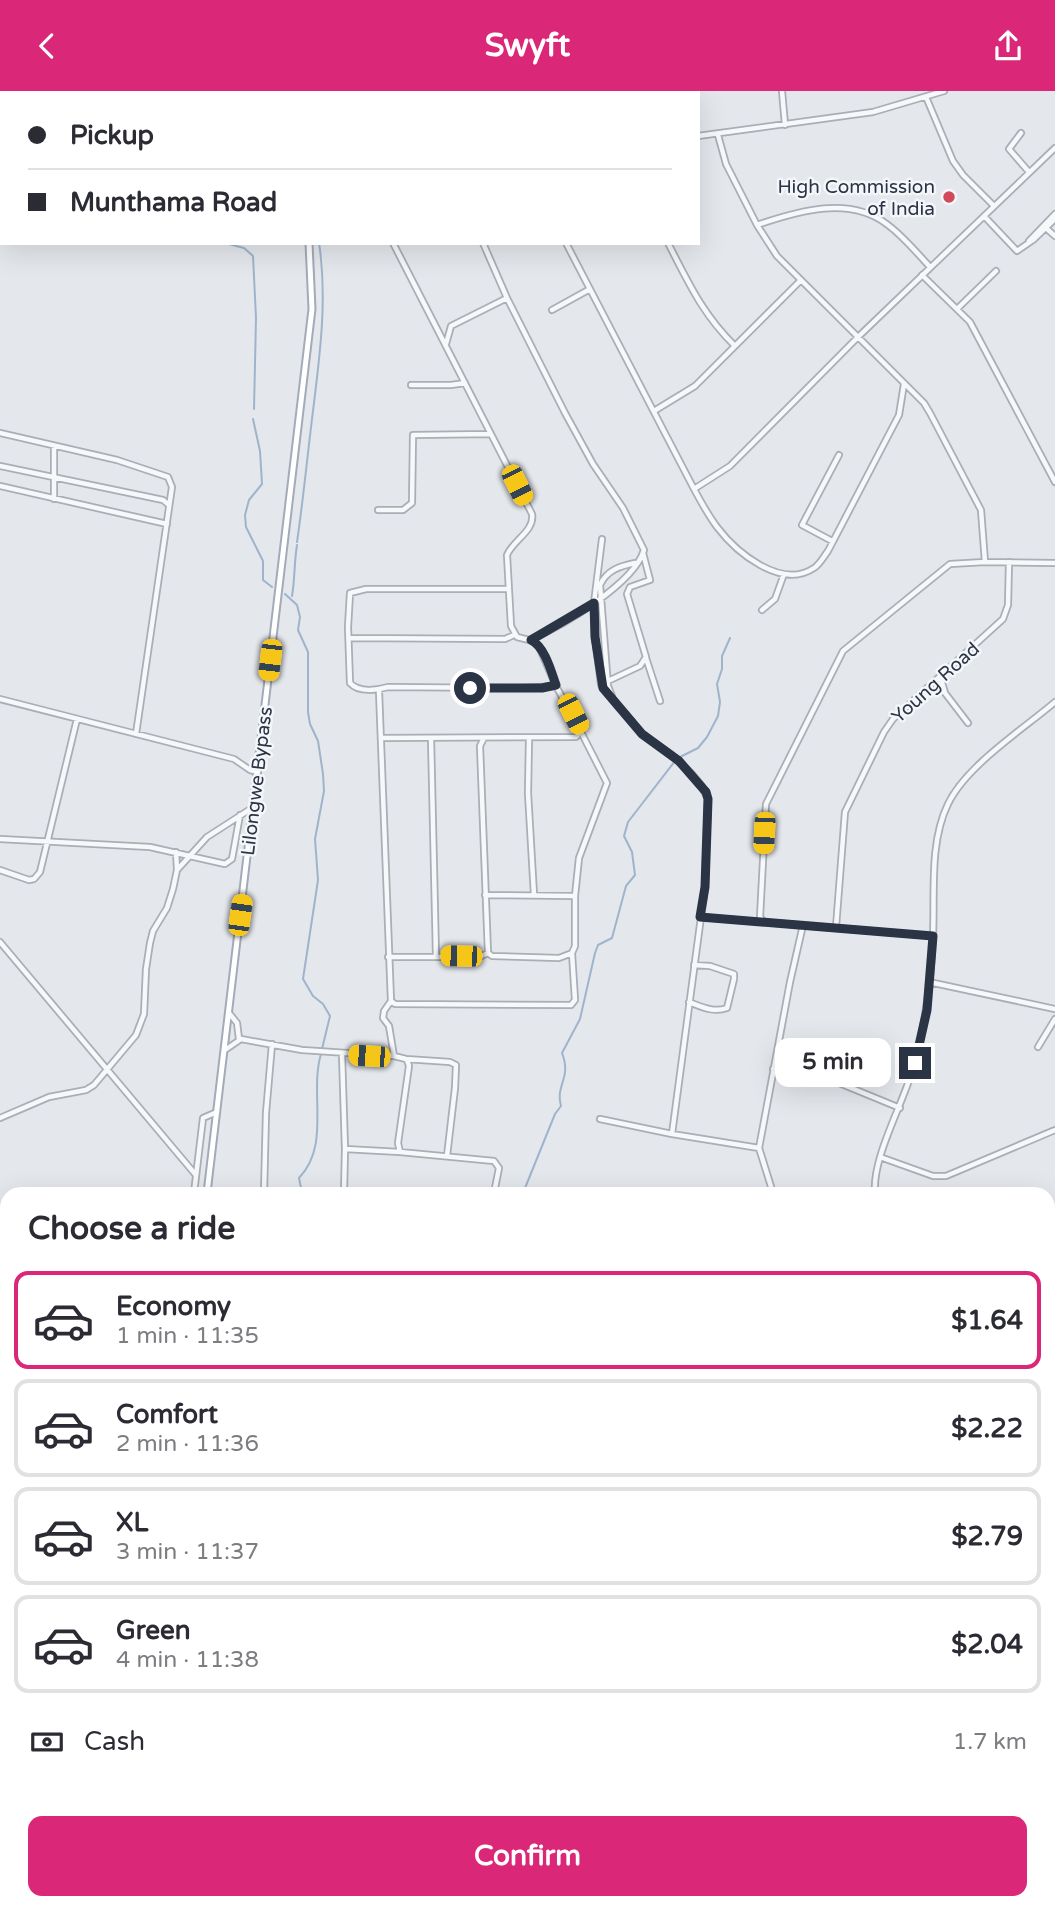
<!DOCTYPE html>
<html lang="en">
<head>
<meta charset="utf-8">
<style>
	:root { --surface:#fff; --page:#f2f2f3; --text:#2b2b33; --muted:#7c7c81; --line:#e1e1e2; --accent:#db2777 }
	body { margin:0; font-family:"Varela Round",sans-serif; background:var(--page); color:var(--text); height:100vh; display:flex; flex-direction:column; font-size:26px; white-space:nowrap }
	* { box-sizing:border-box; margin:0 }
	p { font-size:23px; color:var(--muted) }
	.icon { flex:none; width:38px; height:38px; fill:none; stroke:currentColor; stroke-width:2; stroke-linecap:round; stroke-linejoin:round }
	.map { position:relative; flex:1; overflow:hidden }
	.sheet { position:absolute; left:0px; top:1096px; width:1055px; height:723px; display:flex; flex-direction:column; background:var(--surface); border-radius:21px 21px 0 0; box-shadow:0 7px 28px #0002 }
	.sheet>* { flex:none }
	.guide { position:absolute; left:0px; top:0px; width:700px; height:154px; box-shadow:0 7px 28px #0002; display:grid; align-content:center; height:154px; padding:0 28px; background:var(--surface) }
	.end { position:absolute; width:32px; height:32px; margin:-16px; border:9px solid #2b3445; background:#fff; box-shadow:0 0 0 4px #fff }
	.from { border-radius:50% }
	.bubble { position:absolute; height:49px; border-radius:14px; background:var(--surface); box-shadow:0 7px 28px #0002; font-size:23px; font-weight:700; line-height:49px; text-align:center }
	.car { position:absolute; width:21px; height:42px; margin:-21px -10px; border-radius:9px; box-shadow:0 0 5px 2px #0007; background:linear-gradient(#f5c518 24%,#345 0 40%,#f5c518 0 76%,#345 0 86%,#f5c518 0) }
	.guide b { display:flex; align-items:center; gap:24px; height:66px; font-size:26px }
	.guide b+b { border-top:2px solid var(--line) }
	.guide i { width:18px; height:18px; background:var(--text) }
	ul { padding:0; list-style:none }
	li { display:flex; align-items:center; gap:21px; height:98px; margin:0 14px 10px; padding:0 14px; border:4px solid var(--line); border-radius:14px }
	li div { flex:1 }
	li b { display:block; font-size:26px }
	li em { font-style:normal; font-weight:700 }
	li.active { border-color:var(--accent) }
	li>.icon { width:63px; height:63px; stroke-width:1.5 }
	h2 { padding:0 28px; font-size:32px; line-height:84px }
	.pay { display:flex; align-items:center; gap:18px; height:77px; padding:0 28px; font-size:26px }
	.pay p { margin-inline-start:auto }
	.primary-button { display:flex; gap:14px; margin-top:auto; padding:14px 28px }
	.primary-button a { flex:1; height:80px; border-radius:14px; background:var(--accent); color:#fff; font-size:28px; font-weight:700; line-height:80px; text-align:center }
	header { display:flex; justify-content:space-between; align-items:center; height:91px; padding:0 28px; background:var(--accent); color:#fff; font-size:32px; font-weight:700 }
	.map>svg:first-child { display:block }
	.green { fill:#c9d6c5 }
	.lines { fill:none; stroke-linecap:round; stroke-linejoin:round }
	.stream { stroke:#9fb4cc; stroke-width:2 }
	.river { stroke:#9fb4cc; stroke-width:6 }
	.minor-casing { stroke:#a9aeb7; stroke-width:8 }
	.major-casing { stroke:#a3abb8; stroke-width:9 }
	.minor { stroke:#f7f8fa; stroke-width:4.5 }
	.major { stroke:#fff; stroke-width:5 }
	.route { stroke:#2b3445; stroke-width:9 }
	.poi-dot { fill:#d1495b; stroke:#f4f6f9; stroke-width:2.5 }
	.labels { text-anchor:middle; stroke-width:5; stroke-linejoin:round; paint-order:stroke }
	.poi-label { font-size:19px; fill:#2b3445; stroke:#f4f6f9; text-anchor:end }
	.street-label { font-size:19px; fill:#2b3445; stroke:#f4f6f9 }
</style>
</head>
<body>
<header><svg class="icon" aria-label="back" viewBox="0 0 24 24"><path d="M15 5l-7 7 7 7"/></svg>Swyft<svg class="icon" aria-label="share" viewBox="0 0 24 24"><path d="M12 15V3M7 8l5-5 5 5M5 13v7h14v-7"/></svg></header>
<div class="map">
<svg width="1055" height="1818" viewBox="0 0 1055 1818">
	<rect width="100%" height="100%" fill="#e4e7ec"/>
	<!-- green -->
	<path class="green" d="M 1055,1320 L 1055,1522 L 1048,1511 L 1048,1324 Z"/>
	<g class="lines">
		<!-- stream -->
		<path class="stream" d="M 293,0 L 294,2
			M 225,152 L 244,157 L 253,165 L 256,227 L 254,318
			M 253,328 L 260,360 L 262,393 L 249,409 L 245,424 L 246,436 L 263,470 L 263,489 L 272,496
			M 297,451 C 303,410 307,369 312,328 C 319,270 328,211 319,152
			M 285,503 L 297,514 L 300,526 L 298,539 L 308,561 L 308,621 L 310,633 L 318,650 L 323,683 L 324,700 L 315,748 L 318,789 L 303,888 L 313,905 L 323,913 L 330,925 L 322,958
			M 292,505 C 295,488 294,472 297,454
			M 678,667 L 698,657 L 707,646 L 718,625 L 720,611 L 717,593 L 722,578 L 722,565 L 730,547
			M 302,1102 L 299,1087 C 331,1054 309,1003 321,963
			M 523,1102 L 555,1023 L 561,1015 C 555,993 572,988 562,962 L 580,928 L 595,862 L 598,854 L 612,847 L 626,795 L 635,784 L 632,761 L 624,745 L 628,731 L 675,670"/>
		<!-- river -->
		<path class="river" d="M 0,1276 L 7,1279
			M 702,1811 L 705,1818
			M 163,1818 L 172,1811"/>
		<defs>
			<path id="minor" d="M 688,0 L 688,2
				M 782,0 L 785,34
				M 387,2 L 387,0
				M 465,2 L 465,0
				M 544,2 L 544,0
				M 926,6 L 953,70 L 963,84 L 994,115
				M 1021,42 L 1009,58 L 1029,81
				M 718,44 L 726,73 L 757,134 L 777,165 L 924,312 L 930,322 L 981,419 L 985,471
				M 698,45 L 873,21 L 944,0
				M 984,125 L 1017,160 L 1033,149 L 1055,128
				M 757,134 C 798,120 850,104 888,134 C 904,146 917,162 930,176
				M 1046,137 L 1055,145
				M 1029,150 L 1055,123
				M 483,152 L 507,207 L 565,322 L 593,373 L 623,417 L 644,459 C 634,493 563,534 532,548
				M 566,152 L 694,398 C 701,411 708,424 717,436 C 736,461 781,499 814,477 C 820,473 824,465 828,460 L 899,324 L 904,293
				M 668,152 C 688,191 703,224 735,255
				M 922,184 L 970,231 L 1055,391
				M 957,218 L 996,180
				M 552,219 L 590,198
				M 446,253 L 451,235 L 507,207
				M 411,294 L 451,294 L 465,292
				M 654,320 L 695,295 L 801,189
				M 0,342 L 117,369 L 168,386 L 172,396 L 136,643
				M 0,375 L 163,409 L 169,414
				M 0,395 L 167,433
				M 694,398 L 730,375 L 857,247 L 1055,57
				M 54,408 L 54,355
				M 378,419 L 403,419 L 412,412 L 413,344 L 491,343
				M 602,448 L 594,512 L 595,546 L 601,594 L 642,643 L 670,663 L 692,683 L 701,694 L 708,708 L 705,796 L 672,1043 L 759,1057
				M 832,450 L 802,434 L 839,364
				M 508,498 L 366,498 L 350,502 L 348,536 L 350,592 C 359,602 378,599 388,596 L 522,597 L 556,595
				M 762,519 L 775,508 L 784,483
				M 350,547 L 505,548 L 514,544
				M 646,567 L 660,610
				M 940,585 L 945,602 L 968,632
				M 608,590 L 640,575 L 646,566 L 627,503 L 630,496 L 650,489 L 643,462
				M 379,600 L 391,910 L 384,920 L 383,927 L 389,935 L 394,965 L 406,968 L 450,971 L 456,974 L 455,997 L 447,1065
				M 612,605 L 608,595 L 600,494 C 607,479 620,475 635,472
				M 0,608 L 234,668 L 250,679 L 258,681
				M 381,647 L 576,646 L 581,641 L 556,595 L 539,556 L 533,550 L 517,546 L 511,535 L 507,464 C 513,449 535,440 532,423 L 393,152
				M 431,647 L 436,865
				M 484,647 L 480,655 L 488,862
				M 529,648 L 528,702 L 534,804
				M 0,748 L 150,756 L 225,773 L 232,768 L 240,724
				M 0,779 L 29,789 L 34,788 L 40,781 L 77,628
				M 177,779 L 207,746 L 252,717
				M 485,804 L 575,805
				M 700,826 L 933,845
				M 764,831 L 760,826 L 766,713 L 843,560 L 950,473 L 985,471 L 1055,472
				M 836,836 L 845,721 L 884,641 L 893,628 L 1003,528 L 1008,514 L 1009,471
				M 0,851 L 195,1083
				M 388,866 L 479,866 L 488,862 L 492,865 L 559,867 L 572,862 L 575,855 L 575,805 L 579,767 L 607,692 L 581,641
				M 929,891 L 1055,918
				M 391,910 L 395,913 L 571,914 L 575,909 L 572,862
				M 689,911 C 702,916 714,922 727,917 L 734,888 L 734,883 L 710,875 L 694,874
				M 229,922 L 237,932 L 239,948
				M 1038,956 L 1055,928
				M 225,959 L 241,948 L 302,959 L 393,965
				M 342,963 L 345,1058 L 344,1102
				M 407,969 L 409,975 L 398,1052 L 400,1061 L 494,1070 L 499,1077 L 494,1102
				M 773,978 L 822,985 L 900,1017
				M 0,1027 L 49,1006 L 86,999 L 94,994 L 136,944 L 144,923 L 146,878 L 150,852 L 153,840 L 167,817 L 173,798 L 177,779 L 176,761
				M 600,1028 L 672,1043
				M 345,1058 L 400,1061
				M 880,1066 L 933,1085 L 946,1085 L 1055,1039
				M 194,1102 L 203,1027 L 217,1021
				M 264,1102 L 266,1022 L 272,953
				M 773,1102 L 759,1057 L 790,891 L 803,834
				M 875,1102 C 872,1065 905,1010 915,971 C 926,930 931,887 933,845 C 935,802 929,752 948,713 C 966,675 1022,639 1055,611
				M 1048,1273 L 1055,1270
				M 0,1338 L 7,1340
				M 1048,1720 L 1055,1722
				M 754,1811 L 756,1818
				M 841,1811 L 845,1818
				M 1022,1811 L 1026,1818
				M 966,1818 L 971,1811"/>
			<path id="major" d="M 281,0 L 281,2
				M 207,1102 L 312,218 L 309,152
				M 1048,1162 L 1055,1159
				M 0,1524 L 7,1522
				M 371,1811 L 375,1818"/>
		</defs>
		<!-- minor casing -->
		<use href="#minor" class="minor-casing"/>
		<!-- major casing -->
		<use href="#major" class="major-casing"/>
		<!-- minor -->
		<use href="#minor" class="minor"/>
		<!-- major -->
		<use href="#major" class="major"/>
	</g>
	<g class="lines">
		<!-- route -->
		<path class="route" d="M 470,597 L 542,597 L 556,594 C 551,580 545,556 531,549 L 594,512 L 595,546 L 603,597 L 642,643 L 679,670 L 706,701 L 708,708 L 705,796 L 700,826 L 933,845 L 927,919 L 915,972"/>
	</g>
	<!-- markers -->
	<circle class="poi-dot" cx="949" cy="106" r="7"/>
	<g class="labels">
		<!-- poi labels -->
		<g class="poi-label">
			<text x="935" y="102">High Commission<tspan x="935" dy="22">of India</tspan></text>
		</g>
		<!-- street labels -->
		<g class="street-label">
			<text transform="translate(935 591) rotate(-42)" y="7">Young Road</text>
			<text transform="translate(256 690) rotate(-83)" y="7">Lilongwe Bypass</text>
		</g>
	</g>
</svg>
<i class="end from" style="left:470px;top:597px"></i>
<i class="end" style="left:915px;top:972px"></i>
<div class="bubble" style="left:775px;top:947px;width:116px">5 min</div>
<i class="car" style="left:517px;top:394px;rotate:154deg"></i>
<i class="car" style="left:270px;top:569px;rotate:187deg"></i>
<i class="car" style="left:573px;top:623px;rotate:153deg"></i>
<i class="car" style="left:764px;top:742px;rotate:183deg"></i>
<i class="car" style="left:240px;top:824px;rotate:8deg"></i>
<i class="car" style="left:461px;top:865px;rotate:271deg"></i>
<i class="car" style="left:369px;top:965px;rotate:274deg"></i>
<div class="guide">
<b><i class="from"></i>Pickup</b>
<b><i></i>Munthama Road</b>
</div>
<section class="sheet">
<h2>Choose a ride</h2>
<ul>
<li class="active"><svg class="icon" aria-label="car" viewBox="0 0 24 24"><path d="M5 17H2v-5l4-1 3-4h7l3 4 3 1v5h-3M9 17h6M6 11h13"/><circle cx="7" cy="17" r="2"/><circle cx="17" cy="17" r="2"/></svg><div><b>Economy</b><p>1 min · 11:35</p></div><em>$1.64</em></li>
<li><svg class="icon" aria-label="car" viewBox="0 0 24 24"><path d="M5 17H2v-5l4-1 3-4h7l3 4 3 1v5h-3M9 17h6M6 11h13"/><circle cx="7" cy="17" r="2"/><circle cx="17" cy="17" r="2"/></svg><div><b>Comfort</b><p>2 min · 11:36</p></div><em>$2.22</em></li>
<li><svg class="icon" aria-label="car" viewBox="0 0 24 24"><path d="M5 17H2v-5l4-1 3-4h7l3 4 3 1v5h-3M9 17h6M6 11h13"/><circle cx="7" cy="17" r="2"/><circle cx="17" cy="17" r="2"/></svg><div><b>XL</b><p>3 min · 11:37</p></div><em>$2.79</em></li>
<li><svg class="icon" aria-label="car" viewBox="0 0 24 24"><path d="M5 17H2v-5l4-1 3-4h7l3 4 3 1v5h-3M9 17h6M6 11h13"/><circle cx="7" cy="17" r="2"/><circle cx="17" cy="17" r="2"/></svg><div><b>Green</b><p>4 min · 11:38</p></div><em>$2.04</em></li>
</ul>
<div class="pay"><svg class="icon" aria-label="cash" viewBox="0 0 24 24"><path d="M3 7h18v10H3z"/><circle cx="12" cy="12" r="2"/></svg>Cash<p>1.7 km</p></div>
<div class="primary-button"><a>Confirm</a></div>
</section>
</div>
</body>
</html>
